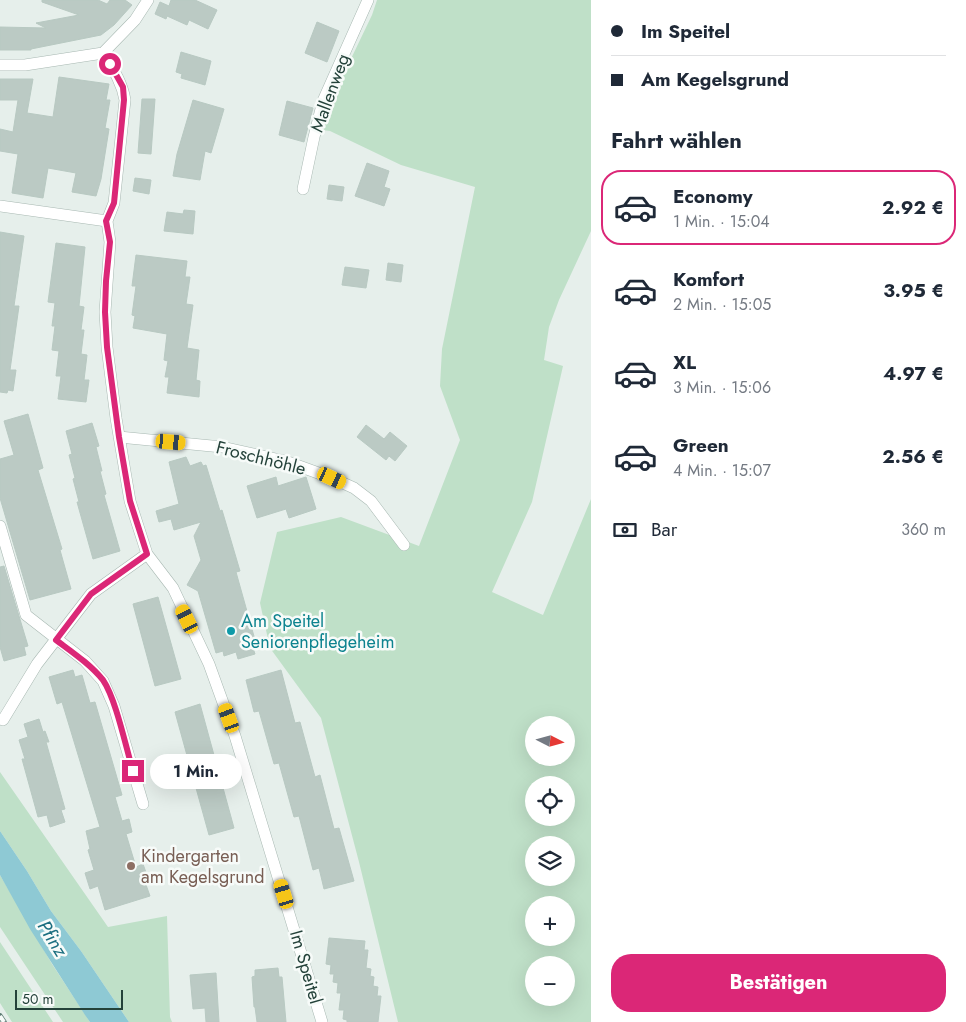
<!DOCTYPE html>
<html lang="de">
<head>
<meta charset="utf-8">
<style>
	:root { --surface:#fff; --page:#f6f6f7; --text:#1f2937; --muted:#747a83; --line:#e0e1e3; --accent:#db2777 }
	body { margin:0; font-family:Jost,sans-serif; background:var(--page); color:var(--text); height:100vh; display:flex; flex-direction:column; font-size:19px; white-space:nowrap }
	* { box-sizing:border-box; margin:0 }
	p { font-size:16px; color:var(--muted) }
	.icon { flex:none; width:28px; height:28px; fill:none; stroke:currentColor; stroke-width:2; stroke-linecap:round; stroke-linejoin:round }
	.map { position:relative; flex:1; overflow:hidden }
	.drawer { display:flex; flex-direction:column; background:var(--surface); width:375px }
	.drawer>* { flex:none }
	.guide { display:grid; align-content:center; height:110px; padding:0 20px; background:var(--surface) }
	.needle { width:32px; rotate:96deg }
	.fabs { position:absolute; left:525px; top:716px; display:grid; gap:10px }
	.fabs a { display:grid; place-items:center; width:50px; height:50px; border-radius:50%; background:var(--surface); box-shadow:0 5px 20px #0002; font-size:25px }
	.scale { position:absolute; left:15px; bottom:12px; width:108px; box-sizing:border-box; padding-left:5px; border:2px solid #24423a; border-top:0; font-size:14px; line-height:18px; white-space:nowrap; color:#24423a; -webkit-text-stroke:4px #f7fbf9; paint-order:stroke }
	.end { position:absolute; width:22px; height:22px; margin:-11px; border:6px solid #db2777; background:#fff; box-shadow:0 0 0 2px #fff }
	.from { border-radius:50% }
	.bubble { position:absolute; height:35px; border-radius:18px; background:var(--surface); box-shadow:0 5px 20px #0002; font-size:16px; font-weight:700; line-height:35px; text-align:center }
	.car { position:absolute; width:15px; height:30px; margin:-15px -8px; border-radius:6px; box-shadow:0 0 4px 1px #0007; background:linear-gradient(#f5c518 24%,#345 0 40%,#f5c518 0 76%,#345 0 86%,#f5c518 0) }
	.guide b { display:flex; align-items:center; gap:18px; height:48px; font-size:19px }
	.guide b+b { border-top:1px solid var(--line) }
	.guide i { width:12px; height:12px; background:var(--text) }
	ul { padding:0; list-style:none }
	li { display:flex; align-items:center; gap:15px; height:75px; margin:0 10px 8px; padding:0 10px; border:2px solid transparent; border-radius:20px }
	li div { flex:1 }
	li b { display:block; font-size:19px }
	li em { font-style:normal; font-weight:700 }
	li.selected { border-color:var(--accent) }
	li>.icon { width:45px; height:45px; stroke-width:1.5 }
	h2 { padding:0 20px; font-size:22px; line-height:60px }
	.pay { display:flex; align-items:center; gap:12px; height:55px; padding:0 20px; font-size:19px }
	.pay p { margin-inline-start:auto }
	.button { display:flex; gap:10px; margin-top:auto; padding:10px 20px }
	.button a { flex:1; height:58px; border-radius:20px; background:var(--accent); color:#fff; font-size:20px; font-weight:700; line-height:58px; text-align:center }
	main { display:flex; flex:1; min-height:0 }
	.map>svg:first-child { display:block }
	.green { fill:#bfe0c8; fill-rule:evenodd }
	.water { fill:#8ec9d4 }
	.building { fill:#bbcac4; stroke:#b8c9c2 }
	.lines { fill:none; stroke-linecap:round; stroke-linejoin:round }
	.minor-casing { stroke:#a8b8b2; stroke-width:12 }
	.minor { stroke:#fff; stroke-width:11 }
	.rail-casing { stroke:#5f7d75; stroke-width:5.5 }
	.rail { stroke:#f7fbf9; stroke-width:4; stroke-dasharray:11; stroke-linecap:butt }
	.route { stroke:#db2777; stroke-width:6 }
	.culture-dot { fill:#0f9aa8; stroke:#f7fbf9; stroke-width:2 }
	.education-dot { fill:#8d6e63; stroke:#f7fbf9; stroke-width:2 }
	.labels { text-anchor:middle; stroke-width:5; stroke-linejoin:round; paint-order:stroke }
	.street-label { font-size:18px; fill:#24423a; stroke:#f7fbf9 }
	.culture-label { font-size:18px; fill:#0d838f; stroke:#f7fbf9; text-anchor:start }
	.education-label { font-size:18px; fill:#785e54; stroke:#f7fbf9; text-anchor:start }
	.water-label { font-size:19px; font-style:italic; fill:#1c6f80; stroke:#f7fbf9 }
</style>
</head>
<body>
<main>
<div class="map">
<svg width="591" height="1022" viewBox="0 0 591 1022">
	<rect width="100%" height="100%" fill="#e6efeb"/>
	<!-- green -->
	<path class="green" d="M 377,0 L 591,0 L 591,231 L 559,300 L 549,327 L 544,360 L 563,366 L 532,502 L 492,592 L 543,615 L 591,499 L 591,1022 L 398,1022 L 359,862 L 321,718 L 270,648 L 260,603 L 277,532 L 341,517 L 419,546 L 460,440 L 440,386 L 442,349 L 475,187 L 401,165 L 330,131 L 321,130 L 324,115 L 372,15 ZM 534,725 L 566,725 L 566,758 L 534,758 ZM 534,785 L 566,785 L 566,818 L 534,818 ZM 534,845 L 566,845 L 566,878 L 534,878 ZM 534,905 L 566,905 L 566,938 L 534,938 ZM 534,965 L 566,965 L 566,998 L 534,998 Z
		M 0,772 L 108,927 L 167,916 L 170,1017 L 172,1022 L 129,1022 L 81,951 L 51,911 L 27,871 L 0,831 Z
		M 0,875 L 52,964 L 90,1022 L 63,1022 L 0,927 Z
		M 0,942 L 53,1022 L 12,1022 L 0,1003 Z"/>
	<!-- water -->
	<path class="water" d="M 0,831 L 27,871 L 51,911 L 81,951 L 129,1022 L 90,1022 L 85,1015 L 30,929 L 0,875 Z"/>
	<!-- building -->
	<path class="building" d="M 42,0 L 98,0 L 107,4 L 110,0 L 125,0 L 132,5 L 114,25 L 101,35 L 31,49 L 31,50 L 0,50 L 0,27 L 46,28 L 36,23 L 79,15 L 42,2 Z
		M 171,0 L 195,0 L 217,10 L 208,29 L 189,20 L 187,25 L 167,16 L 166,19 L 155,14 L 160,2 L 169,6 Z
		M 317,22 L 339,31 L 327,62 L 305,53 Z
		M 181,52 L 211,61 L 205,85 L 181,78 L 182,74 L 176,72 Z
		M 59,77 L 109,84 L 106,100 L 110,100 L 105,128 L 109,129 L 101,179 L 96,196 L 72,192 L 76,173 L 48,168 L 43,198 L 12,193 L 18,154 L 0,151 L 0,129 L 13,132 L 18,100 L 0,100 L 0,79 L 33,79 L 27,113 L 53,117 Z
		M 142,99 L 155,99 L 151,154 L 138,153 Z
		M 193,100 L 224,109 L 211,153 L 205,151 L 200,180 L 173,176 L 177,154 Z
		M 287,101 L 313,108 L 304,142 L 279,135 Z
		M 367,163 L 389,171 L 384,187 L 390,189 L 384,206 L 355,196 Z
		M 135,178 L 151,180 L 149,194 L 133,191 Z
		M 329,185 L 344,187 L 342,201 L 327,199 Z
		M 184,210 L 195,211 L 193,234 L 164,231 L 167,212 L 183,214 Z
		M 0,232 L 24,236 L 14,306 L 19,306 L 10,370 L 16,370 L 13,391 L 8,390 L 7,393 L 0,392 Z
		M 56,243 L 85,247 L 79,306 L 84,307 L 81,330 L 84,330 L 81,354 L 87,355 L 84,380 L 89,380 L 86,402 L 58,399 L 61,376 L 56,376 L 59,351 L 52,350 L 55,326 L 52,326 L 55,303 L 48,302 Z
		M 136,255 L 187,261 L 185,277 L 190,277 L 186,304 L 193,305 L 187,348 L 199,350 L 196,380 L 200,381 L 199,397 L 167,393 L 169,377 L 165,377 L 168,361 L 164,360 L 167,334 L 133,328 L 135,316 L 132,315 L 136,286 L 132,286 Z
		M 388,263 L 403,265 L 401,282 L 386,280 Z
		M 345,267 L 369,270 L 366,288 L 342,285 Z
		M 28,414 L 43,468 L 38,470 L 62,549 L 60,550 L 71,589 L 30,600 L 0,498 L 0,459 L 14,455 L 4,421 Z
		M 92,423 L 99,446 L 96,447 L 102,471 L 100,471 L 106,494 L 104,495 L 120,551 L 93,559 L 77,502 L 79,502 L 73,479 L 75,478 L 69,455 L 72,454 L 66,431 Z
		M 366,425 L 384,439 L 390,432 L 407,446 L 395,461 L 389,456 L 386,460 L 357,437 Z
		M 186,457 L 190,466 L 201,462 L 203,466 L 206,465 L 220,511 L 222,510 L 240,571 L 236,572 L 257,647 L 253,648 L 255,654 L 238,659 L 236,652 L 224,656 L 223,651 L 216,653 L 198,591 L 187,585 L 201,560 L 194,536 L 201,522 L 174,530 L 171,519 L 159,522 L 156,511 L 179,504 L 169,462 Z
		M 276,477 L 278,486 L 306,477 L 316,509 L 289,518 L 286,509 L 257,518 L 247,486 Z
		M 4,566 L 28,646 L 24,647 L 26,655 L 4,661 L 0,647 L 0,567 Z
		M 158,597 L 181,679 L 155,686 L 133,604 Z
		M 73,670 L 75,677 L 82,675 L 90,703 L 95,702 L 122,795 L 115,797 L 122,821 L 129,819 L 132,832 L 126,834 L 136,867 L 143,864 L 149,881 L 145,882 L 150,896 L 105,910 L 98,886 L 90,889 L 85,873 L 94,870 L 88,850 L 90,849 L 86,831 L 100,827 L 62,702 L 57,704 L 49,677 Z
		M 281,670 L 295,723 L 300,722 L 315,777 L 320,775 L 334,829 L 339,828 L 354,881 L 324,889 L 319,868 L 313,870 L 299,816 L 294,817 L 279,763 L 274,764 L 259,711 L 254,712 L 246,680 Z
		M 200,704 L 234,828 L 209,835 L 175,712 Z
		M 39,719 L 43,732 L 45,731 L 49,742 L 46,742 L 65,809 L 61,810 L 65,822 L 50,827 L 47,815 L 38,817 L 22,759 L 25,759 L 19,740 L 28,737 L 24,724 Z
		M 329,938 L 365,941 L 364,950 L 368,950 L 366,968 L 371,969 L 370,976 L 374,977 L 373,986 L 378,987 L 377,996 L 381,996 L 378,1022 L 347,1022 L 347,1020 L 343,1019 L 344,1010 L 339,1010 L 341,993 L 337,993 L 338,983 L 333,982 L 334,974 L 330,974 L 331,965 L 326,964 Z
		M 278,968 L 279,977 L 282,977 L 286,1022 L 257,1022 L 255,1007 L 254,1007 L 252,977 L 255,976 L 255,970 Z
		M 216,973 L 219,1022 L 206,1022 L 205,1008 L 193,1009 L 190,975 Z"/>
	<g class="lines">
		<defs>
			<path id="minor" d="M 103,53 C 113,69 122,82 125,100 L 114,203 L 107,221 L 110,242 L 105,312 L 107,347 L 116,418 L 130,501 L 147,554 L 173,588 L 209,664 L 235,736 L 322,1022
				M 0,65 L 25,65 L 103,53 L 135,20 L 148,0
				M 303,189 L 314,137 L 323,101 L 368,0
				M 0,206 L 107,221
				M 119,437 L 222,447 L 285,461 L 332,478 L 354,488 L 371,501 L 404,545
				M 0,526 L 26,615 L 85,661 L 103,681 L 114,706 L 143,804
				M 3,720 L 37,664 L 91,594 L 147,554"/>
		</defs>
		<!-- minor casing -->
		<use href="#minor" class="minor-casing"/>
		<!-- minor -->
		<use href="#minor" class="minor"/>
		<defs>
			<path id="rail" d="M 0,1016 L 4,1022"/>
		</defs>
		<!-- rail casing -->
		<use href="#rail" class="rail-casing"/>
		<!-- rail -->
		<use href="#rail" class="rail"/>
	</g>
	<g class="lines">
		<!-- route -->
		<path class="route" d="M 110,64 L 123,87 L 124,100 L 114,203 L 106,221 L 110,242 L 106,281 L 105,312 L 107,347 L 119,437 L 130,501 L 147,554 L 91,594 L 56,640 C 72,652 90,664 103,680 C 116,699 126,748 133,771"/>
	</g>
	<!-- markers -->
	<circle class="culture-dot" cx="231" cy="631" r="5"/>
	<circle class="education-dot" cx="131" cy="866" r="5"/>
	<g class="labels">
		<!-- street labels -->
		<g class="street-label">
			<text transform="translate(330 93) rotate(-70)" y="6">Mallenweg</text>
			<text transform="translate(261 458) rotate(14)" y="6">Froschhöhle</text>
			<text transform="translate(306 967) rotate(74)" y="6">Im Speitel</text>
		</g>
		<!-- culture labels -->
		<g class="culture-label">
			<text x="241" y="627">Am Speitel<tspan x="241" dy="21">Seniorenpflegeheim</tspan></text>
		</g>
		<!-- education labels -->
		<g class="education-label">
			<text x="141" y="862">Kindergarten<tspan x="141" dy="21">am Kegelsgrund</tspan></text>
		</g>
		<!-- water labels -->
		<g class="water-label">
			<text transform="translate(53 938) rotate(58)" y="7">Pfinz</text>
		</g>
	</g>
</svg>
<div class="fabs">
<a><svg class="needle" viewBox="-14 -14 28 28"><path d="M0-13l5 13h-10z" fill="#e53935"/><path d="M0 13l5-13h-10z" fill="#747a83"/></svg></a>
<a><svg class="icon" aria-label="locate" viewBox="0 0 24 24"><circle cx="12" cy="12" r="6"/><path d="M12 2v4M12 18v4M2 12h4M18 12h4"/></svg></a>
<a><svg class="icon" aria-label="layers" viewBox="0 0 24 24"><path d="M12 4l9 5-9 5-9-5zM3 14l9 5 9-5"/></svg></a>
<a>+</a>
<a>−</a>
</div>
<div class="scale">50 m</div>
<i class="end from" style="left:110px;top:64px"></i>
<i class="end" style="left:133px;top:771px"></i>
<div class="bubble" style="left:150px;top:754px;width:92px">1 Min.</div>
<i class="car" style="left:171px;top:442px;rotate:95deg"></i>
<i class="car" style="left:332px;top:478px;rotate:115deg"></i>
<i class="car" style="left:187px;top:619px;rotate:334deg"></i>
<i class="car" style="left:229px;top:718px;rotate:340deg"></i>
<i class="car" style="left:284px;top:894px;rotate:343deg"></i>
</div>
<section class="drawer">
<div class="guide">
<b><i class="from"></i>Im Speitel</b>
<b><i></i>Am Kegelsgrund</b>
</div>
<h2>Fahrt wählen</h2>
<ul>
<li class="selected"><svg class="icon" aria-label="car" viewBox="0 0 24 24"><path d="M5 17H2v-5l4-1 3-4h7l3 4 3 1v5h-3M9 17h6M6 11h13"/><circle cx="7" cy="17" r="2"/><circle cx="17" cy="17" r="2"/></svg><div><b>Economy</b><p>1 Min. · 15:04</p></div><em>2.92 €</em></li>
<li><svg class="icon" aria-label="car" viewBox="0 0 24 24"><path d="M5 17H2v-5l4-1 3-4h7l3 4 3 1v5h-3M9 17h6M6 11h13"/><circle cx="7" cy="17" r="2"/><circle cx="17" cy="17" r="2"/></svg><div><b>Komfort</b><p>2 Min. · 15:05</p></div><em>3.95 €</em></li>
<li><svg class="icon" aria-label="car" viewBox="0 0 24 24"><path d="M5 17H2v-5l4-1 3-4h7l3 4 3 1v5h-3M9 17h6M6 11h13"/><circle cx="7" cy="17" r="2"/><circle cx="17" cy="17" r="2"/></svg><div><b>XL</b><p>3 Min. · 15:06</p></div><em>4.97 €</em></li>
<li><svg class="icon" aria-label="car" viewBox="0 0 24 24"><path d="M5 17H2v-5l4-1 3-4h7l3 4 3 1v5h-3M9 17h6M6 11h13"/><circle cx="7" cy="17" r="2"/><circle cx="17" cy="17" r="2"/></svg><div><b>Green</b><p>4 Min. · 15:07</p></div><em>2.56 €</em></li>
</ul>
<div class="pay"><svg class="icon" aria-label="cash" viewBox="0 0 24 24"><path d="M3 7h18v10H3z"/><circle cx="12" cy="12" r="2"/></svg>Bar<p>360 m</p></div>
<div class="button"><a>Bestätigen</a></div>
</section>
</main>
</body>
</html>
